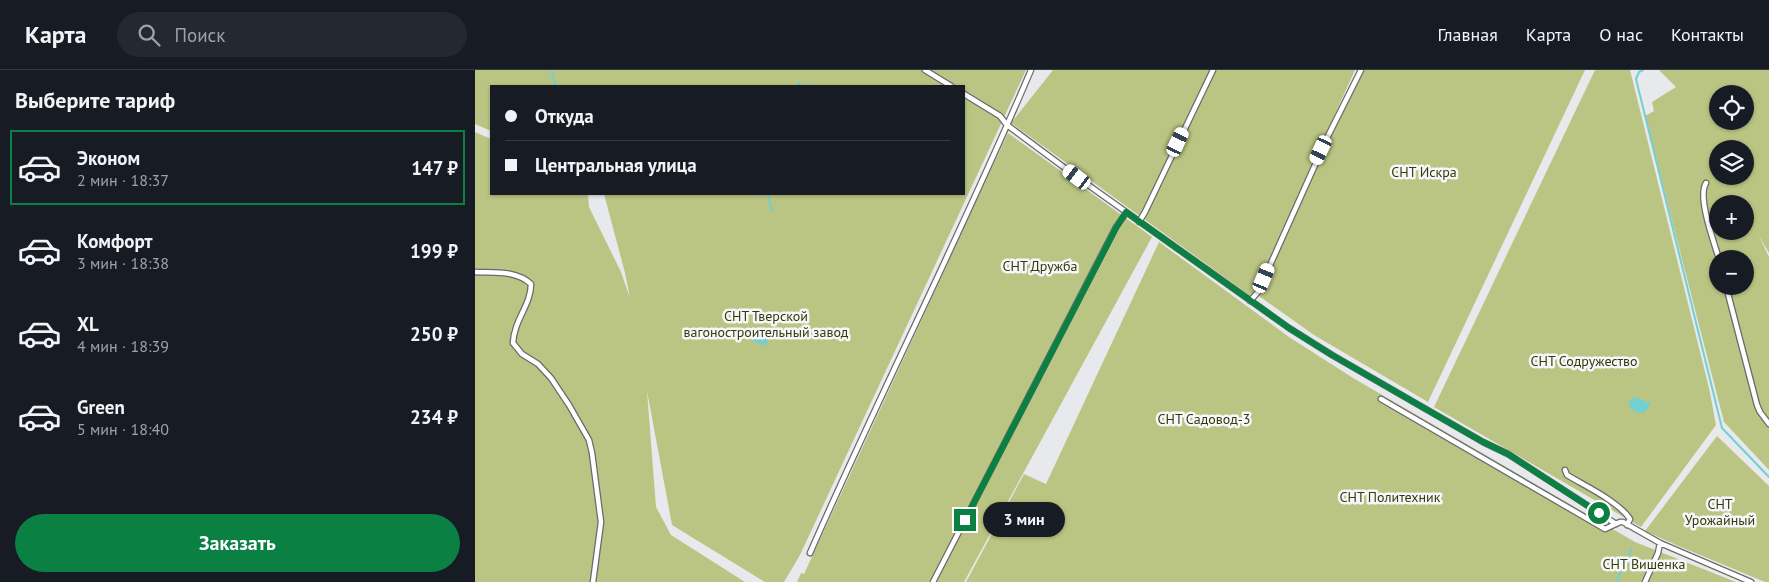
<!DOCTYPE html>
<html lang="ru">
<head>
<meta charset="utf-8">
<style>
	:root { --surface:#171b24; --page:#242831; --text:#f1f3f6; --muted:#9ea1a6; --line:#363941; --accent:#0b8043 }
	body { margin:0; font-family:"PT Sans",sans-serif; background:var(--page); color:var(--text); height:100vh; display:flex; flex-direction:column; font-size:19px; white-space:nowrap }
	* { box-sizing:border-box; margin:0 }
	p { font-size:16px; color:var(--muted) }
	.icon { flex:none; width:28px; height:28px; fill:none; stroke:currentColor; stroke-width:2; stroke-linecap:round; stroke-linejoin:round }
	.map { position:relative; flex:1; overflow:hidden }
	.panel { display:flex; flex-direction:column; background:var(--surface); width:475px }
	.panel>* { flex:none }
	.top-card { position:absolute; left:15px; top:15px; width:475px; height:110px; border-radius:0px; box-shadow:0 1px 4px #0004; display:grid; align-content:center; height:110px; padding:0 15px; background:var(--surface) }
	.fabs { position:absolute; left:1234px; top:15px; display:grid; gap:10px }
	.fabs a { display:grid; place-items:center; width:45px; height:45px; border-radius:50%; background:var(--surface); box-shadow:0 1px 4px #0004; font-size:25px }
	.end { position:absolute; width:22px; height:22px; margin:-11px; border:6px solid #0b8043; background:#fff; box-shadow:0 0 0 2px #fff }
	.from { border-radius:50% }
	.bubble { position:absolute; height:35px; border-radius:18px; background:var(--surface); box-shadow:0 1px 4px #0004; font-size:16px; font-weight:700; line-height:35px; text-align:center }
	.car { position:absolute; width:15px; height:30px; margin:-15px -8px; border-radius:6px; box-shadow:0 0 4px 1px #0007; background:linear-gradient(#fff 24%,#345 0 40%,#fff 0 76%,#345 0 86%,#fff 0) }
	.top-card b { display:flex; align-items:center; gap:18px; height:48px; font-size:19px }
	.top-card b+b { border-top:1px solid var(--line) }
	.top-card i { width:12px; height:12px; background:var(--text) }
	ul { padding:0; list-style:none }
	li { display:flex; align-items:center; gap:15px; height:75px; margin:0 10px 8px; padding:0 5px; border:2px solid transparent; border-radius:0px }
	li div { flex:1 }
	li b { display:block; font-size:19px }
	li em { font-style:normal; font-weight:700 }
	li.selected { border-color:var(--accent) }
	li>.icon { width:45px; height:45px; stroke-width:1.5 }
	h2 { padding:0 15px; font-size:22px; line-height:60px }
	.button { display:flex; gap:10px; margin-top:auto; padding:10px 15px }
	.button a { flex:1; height:58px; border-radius:30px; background:var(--accent); color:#fff; font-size:20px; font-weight:700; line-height:58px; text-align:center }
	header { display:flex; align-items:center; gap:30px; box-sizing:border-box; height:70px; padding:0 25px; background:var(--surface); border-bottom:1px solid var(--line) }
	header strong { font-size:24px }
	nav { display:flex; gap:28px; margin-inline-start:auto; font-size:18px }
	.search { width:350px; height:45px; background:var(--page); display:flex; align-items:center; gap:12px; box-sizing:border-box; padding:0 18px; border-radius:28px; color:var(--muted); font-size:19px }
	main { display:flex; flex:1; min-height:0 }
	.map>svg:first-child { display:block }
	.green { fill:#bbc583; fill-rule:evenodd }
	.water { fill:#72d0d0 }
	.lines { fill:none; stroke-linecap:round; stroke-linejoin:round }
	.stream { stroke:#72d0d0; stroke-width:2 }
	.minor-casing { stroke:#686a6d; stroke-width:7 }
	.minor { stroke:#fff; stroke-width:4.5 }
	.route { stroke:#0b8043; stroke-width:6 }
	.labels { text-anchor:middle; stroke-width:5; stroke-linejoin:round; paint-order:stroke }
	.park-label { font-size:14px; fill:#363c07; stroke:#f5f7fa }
</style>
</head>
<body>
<header>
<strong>Карта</strong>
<div class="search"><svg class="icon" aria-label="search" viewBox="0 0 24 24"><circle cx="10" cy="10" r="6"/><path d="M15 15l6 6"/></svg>Поиск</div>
<nav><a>Главная</a><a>Карта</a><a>О нас</a><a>Контакты</a></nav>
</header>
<main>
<section class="panel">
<h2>Выберите тариф</h2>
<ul>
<li class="selected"><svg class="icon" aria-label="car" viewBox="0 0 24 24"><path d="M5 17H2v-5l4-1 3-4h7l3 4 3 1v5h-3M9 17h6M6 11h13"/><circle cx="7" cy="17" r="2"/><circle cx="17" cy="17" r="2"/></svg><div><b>Эконом</b><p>2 мин · 18:37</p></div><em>147 ₽</em></li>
<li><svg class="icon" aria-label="car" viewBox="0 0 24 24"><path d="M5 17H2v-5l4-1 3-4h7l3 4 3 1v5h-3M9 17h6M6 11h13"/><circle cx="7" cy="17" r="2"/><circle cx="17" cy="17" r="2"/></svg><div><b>Комфорт</b><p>3 мин · 18:38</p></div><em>199 ₽</em></li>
<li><svg class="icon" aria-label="car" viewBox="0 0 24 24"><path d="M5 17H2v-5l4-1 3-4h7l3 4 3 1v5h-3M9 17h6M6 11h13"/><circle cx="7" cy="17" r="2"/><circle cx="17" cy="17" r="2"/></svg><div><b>XL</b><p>4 мин · 18:39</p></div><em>250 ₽</em></li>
<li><svg class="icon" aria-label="car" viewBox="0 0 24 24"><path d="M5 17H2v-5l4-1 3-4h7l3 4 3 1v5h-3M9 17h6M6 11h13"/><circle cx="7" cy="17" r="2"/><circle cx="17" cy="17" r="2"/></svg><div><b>Green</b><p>5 мин · 18:40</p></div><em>234 ₽</em></li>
</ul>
<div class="button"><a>Заказать</a></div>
</section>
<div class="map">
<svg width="1294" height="512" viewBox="0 0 1294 512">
	<rect width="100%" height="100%" fill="#e7e9ed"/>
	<!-- green -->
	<path class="green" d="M 0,0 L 551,0 L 325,485 L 309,512 L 290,512 L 197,455 L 172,321 L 181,437 L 196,465 L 270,512 L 0,512 L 0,62 L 16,69 L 16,124 L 113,124 L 114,137 L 146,202 L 155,228 L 150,203 L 129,124 L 489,124 L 489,16 L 16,16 L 16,61 L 0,54 Z
		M 578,0 L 880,0 L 777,227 L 536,53 Z
		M 883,0 L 1110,0 L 953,332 L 839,265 L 784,226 Z
		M 1120,0 L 1155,0 L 1234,318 L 1241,355 L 1166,457 L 959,337 Z
		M 1184,0 L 1294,0 L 1294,183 L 1284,166 L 1294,187 L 1294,400 L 1249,352 L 1170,46 L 1179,41 L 1177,32 L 1201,17 ZM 1242,24 L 1270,24 L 1270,51 L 1242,51 ZM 1242,79 L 1270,79 L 1270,106 L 1242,106 ZM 1242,134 L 1270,134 L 1270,161 L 1242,161 ZM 1242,189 L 1270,189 L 1270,216 L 1242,216 Z
		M 533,63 L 677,167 L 489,512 L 322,512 L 326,503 L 329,504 Z
		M 684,172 L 814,267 L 878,308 L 1160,472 L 1261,512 L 491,512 L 549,404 L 571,414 Z
		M 1242,366 L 1294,416 L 1294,512 L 1290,512 L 1201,475 L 1170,461 Z"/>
	<!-- water -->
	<path class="water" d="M 287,259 L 293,269 L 291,276 L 277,271 L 281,261 Z
		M 1158,327 L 1170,331 L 1176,334 L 1169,343 C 1164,343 1156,340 1153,335 Z"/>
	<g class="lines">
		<!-- stream -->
		<path class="stream" d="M 76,0 L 81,16
			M 1168,0 L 1164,2 L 1161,9 L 1247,358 L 1294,407
			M 323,16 L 325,12
			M 293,124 L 297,141
			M 1141,512 L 1157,479"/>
		<defs>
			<path id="minor" d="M 450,0 L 476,16
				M 489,24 L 525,46 L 532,55 L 602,107 L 814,258 L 857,285 L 1008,372 L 1033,384 L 1141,454
				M 1231,113 C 1222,127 1239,172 1244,189
				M 664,152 L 670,142 L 738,0
				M 0,202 C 20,203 41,200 56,214 C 56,235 39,250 38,273 L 47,284 L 63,294 L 76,308 L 94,335 L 114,370 L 117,383 L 126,452 L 118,512
				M 1251,216 L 1282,335 L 1285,342 L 1294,354
				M 775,231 L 783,222 L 853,66 L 886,0
				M 906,329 L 1130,459 L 1145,452 L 1148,452 L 1185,473 L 1276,512
				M 1090,400 L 1092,405 C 1110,416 1143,431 1155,449 L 1152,455
				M 335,483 C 406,321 487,163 556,0
				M 458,512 L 641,157 L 651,143
				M 1170,512 L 1183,483 L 1185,473"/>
		</defs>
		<!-- minor casing -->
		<use href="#minor" class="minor-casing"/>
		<!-- minor -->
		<use href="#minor" class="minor"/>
	</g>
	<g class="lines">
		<!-- route -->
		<path class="route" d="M 490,450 L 641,158 L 651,142 L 814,258 L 857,285 L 1008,372 L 1033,384 L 1124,443"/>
	</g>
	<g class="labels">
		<!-- park labels -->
		<g class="park-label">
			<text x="949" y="107">СНТ Искра</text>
			<text x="565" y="201">СНТ Дружба</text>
			<text x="291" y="251">СНТ Тверской<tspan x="291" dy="16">вагоностроительный завод</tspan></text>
			<text x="1109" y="296">СНТ Содружество</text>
			<text x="729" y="354">СНТ Садовод-3</text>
			<text x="915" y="432">СНТ Политехник</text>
			<text x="1245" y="439">СНТ<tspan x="1245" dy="16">Урожайный</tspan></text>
			<text x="1169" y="499">СНТ Вишенка</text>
		</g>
	</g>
</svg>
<div class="fabs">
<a><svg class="icon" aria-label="locate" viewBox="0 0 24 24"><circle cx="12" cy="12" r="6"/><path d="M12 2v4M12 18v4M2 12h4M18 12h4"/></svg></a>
<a><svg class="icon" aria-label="layers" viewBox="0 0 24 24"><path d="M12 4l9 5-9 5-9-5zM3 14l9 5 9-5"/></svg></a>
<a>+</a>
<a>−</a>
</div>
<i class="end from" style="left:1124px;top:443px"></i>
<i class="end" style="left:490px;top:450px"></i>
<div class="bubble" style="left:508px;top:432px;width:82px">3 мин</div>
<i class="car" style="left:703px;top:72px;rotate:25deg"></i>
<i class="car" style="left:846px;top:80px;rotate:205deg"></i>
<i class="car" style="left:602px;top:107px;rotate:307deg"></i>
<i class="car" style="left:789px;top:208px;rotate:23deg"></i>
<div class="top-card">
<b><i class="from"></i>Откуда</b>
<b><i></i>Центральная улица</b>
</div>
</div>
</main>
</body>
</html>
